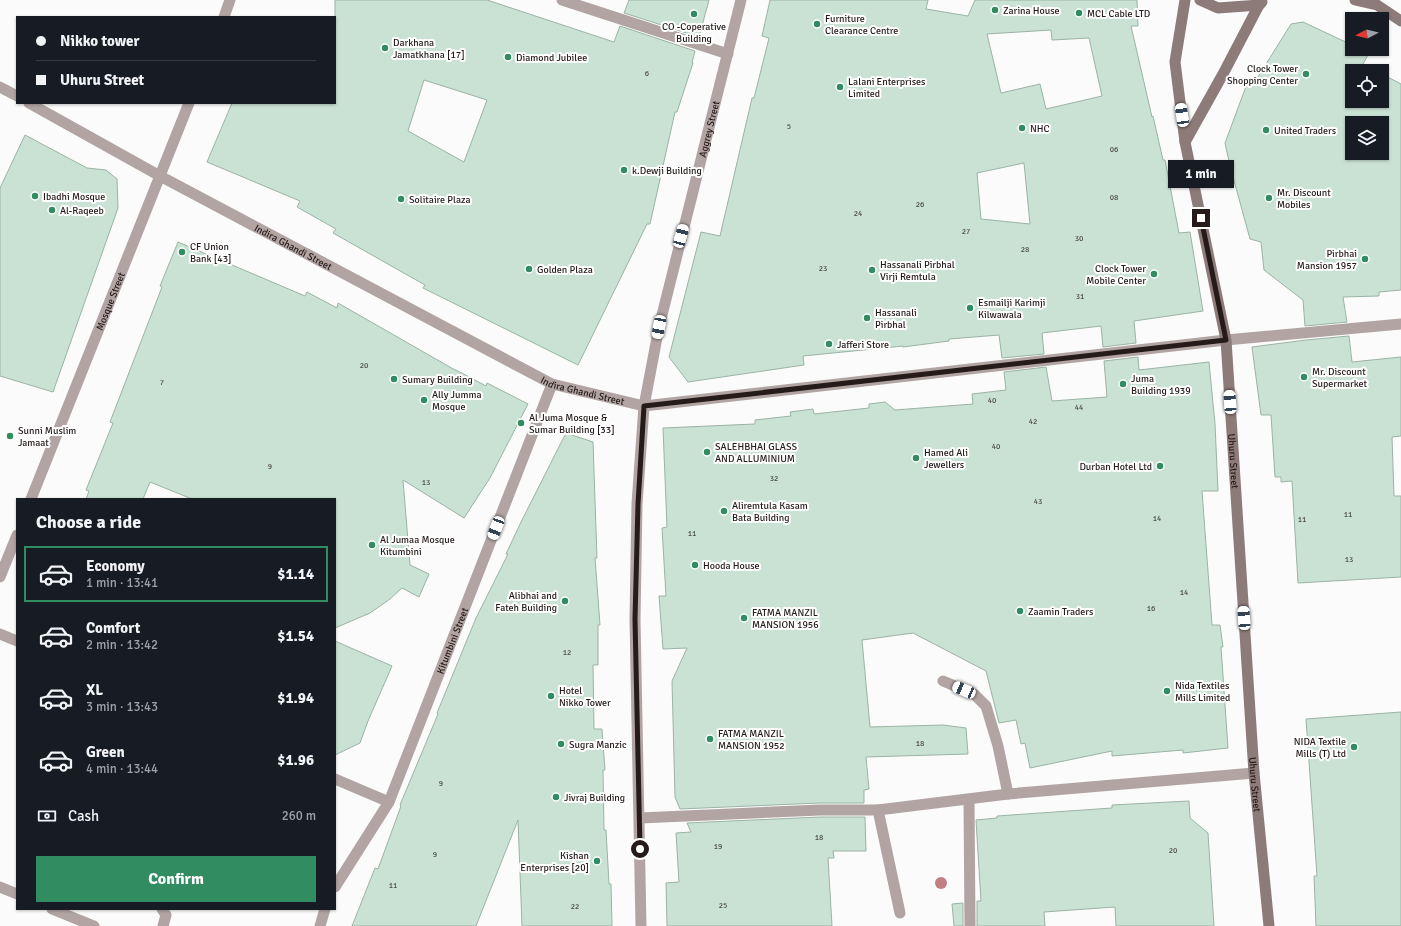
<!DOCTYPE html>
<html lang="en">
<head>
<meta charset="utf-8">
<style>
	:root { --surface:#171b24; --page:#242831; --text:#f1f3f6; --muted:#9ea1a6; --line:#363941; --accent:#318c62 }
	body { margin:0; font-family:Signika,sans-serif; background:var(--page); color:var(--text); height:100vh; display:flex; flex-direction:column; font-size:15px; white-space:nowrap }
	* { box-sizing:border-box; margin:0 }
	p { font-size:13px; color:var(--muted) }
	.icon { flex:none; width:22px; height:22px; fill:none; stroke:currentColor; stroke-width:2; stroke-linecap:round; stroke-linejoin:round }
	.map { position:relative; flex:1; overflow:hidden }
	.drawer { position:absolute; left:16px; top:498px; width:320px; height:412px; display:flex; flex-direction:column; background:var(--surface); border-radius:0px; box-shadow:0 1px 3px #0004 }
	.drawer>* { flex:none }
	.top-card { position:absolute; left:16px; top:16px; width:320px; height:88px; border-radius:0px; box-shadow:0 1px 3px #0004; display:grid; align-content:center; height:88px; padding:0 20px; background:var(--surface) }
	.needle { width:26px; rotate:263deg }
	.buttons { position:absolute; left:1345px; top:12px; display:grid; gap:8px }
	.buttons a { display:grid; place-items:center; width:44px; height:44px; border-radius:0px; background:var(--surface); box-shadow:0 1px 3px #0004; font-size:20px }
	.end { position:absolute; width:18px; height:18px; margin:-9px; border:5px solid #251b1a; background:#fff; box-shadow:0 0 0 2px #fff }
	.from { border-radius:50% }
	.bubble { position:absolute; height:28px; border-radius:0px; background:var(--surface); box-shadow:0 1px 3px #0004; font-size:13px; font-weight:700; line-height:28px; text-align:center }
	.car { position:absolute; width:12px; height:24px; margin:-12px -6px; border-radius:5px; box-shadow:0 0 3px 1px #0007; background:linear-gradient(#fff 24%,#345 0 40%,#fff 0 76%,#345 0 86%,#fff 0) }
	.top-card b { display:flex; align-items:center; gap:14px; height:38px; font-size:15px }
	.top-card b+b { border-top:1px solid var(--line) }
	.top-card i { width:10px; height:10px; background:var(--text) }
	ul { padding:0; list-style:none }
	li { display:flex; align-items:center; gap:12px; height:56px; margin:0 8px 6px; padding:0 12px; border:2px solid transparent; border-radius:0px }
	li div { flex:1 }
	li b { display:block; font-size:15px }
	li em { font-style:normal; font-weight:700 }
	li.on { border-color:var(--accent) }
	li>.icon { width:36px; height:36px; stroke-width:1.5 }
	h2 { padding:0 20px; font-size:18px; line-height:48px }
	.pay { display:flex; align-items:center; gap:10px; height:44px; padding:0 20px; font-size:15px }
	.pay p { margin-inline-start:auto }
	.cta { display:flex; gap:8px; margin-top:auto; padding:8px 20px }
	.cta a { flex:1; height:46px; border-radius:0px; background:var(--accent); color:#fff; font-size:16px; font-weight:700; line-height:46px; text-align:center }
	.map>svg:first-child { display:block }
	.building { fill:#c9e2d3; stroke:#9bb3a5; fill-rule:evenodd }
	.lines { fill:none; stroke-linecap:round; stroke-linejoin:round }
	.service { stroke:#b1a4a3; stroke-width:11 }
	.minor { stroke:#b1a4a3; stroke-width:11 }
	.secondary { stroke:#8d7b79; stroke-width:11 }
	.tree { fill:#c17e83 }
	.route { stroke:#251b1a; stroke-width:5 }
	.poi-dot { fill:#318c62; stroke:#fff; stroke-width:1.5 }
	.labels { text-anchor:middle; stroke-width:4; stroke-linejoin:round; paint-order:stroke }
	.number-label { font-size:8px; fill:#4e4d48 }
	.poi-label { font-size:10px; fill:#251b1a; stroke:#fff; text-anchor:start }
	.street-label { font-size:10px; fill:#251b1a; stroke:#fff }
</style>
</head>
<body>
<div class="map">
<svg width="1401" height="926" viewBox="0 0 1401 926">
	<rect width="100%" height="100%" fill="#fbfbfb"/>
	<!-- building -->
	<path class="building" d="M 335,0 L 487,0 L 614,42 L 620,26 L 695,51 L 692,63 L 693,63 L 677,112 L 675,112 L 650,224 L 647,224 L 578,365 L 423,288 L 425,285 L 333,233 L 336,229 L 297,207 L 300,201 L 207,162 L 232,103 L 335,103 ZM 424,80 L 487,100 L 464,162 L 408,131 Z
		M 629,0 L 709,0 L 699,37 L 624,13 Z
		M 770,0 L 928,0 L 926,9 L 968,16 L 975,0 L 1137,0 L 1138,26 L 1131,26 L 1152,117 L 1153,116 L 1163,160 L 1165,160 L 1179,233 L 1190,232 L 1203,311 L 1134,321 L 1136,343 L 1103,347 L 1101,326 L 1042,333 L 1044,354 L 1002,358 L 999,335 L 949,339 L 949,341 L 903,347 L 903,346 L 803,356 L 804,365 L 688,382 L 669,357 L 701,232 L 720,236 L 752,98 L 754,98 L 769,38 L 762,36 ZM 1051,30 L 1052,40 L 1089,38 L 1102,96 L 1046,109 L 1040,84 L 1001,93 L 987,34 ZM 1024,163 L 1030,224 L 981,219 L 977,173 Z
		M 1303,22 L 1352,45 L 1352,49 L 1360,49 L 1369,53 L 1363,64 L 1376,71 L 1352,71 L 1352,101 L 1382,101 L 1382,74 L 1401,84 L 1401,290 L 1379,292 L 1379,296 L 1343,297 L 1347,322 L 1305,326 L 1303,300 L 1264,270 L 1261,242 L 1250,239 L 1230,166 L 1225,143 L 1248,81 L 1256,80 L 1291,24 ZM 1352,123 L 1382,123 L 1382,153 L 1352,153 Z
		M 25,135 L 87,168 L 106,170 L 117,179 L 118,208 L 53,392 L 0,376 L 0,188 Z
		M 178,242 L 305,296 L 307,292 L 337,308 L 338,303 L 455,370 L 456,370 L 486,386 L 487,383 L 528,404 L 490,478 L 464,518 L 403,480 L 410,565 L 429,574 L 419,597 L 402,588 L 390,599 L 370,613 L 335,628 L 335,499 L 192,499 L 150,482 L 143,499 L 86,499 L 89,491 L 86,490 L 113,423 L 110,422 L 162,287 L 160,286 Z
		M 1349,336 L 1352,362 L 1401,357 L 1401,436 L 1392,437 L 1394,496 L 1401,496 L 1401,577 L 1298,583 L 1292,481 L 1281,482 L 1281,477 L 1275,477 L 1271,415 L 1261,415 L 1252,347 L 1306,340 Z
		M 1138,357 L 1139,370 L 1209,362 L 1215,424 L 1218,491 L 1202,491 L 1212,625 L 1220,625 L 1223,647 L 1221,647 L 1228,748 L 1183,753 L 1183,750 L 1112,756 L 1112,751 L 1030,768 L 1025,743 L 1021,744 L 1016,720 L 999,723 L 986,671 L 913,633 L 862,640 L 870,727 L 943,725 L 966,728 L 968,754 L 866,757 L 869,789 L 864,790 L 864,803 L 820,803 L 680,809 L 675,797 L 672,681 L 687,648 L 663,649 L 659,596 L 666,596 L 662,528 L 667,527 L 663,428 L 755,424 L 755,420 L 791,416 L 790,412 L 813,409 L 814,414 L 869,408 L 869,404 L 885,402 L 895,410 L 973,404 L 972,394 L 1006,390 L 1004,372 L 1046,367 L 1052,401 L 1107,397 L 1104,361 Z
		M 566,433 L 593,442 L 597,558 L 595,558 L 600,625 L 598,625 L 598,665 L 593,665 L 594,729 L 602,729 L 605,770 L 603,770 L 604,830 L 606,830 L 609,884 L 611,884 L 612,926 L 522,926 L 518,820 L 476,926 L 352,926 L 375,868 L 378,869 L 401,806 L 400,805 L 438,714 L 437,713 L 476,618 L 508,554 L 506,554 L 521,522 Z
		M 335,641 L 392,666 L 368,721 L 360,743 L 335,755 Z
		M 1401,712 L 1401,926 L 1316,926 L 1314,876 L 1317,876 L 1306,719 Z
		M 1189,801 L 1190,818 L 1208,833 L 1214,926 L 1116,926 L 1115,907 L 1044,912 L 1045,926 L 977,926 L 977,901 L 981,901 L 976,820 L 997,818 L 997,816 L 1112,808 L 1112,805 Z
		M 820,817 L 865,817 L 866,851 L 833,851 L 834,858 L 828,858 L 832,926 L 667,926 L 666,883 L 679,882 L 676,833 L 691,832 L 687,823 Z
		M 963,903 L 963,926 L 954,926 L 952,904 Z"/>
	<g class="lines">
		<!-- service -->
		<path class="service" d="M 878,810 L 900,913
			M 162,909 L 166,915 L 163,926"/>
		<!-- minor -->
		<g class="minor">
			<path d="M 562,0 L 728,54"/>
			<path d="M 224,17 L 230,0"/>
			<path d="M 0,87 L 17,96"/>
			<path id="s1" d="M 29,103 L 160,176 L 552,384 L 644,406 L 1226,340 L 1401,324"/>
			<path id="s2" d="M 31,499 L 189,103"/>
			<path d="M 0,577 L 17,535"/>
			<path d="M 0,634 L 17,641"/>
			<path d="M 943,681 L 974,694 L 986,706 L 998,746 L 1008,794"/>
			<path d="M 335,779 L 389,802"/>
			<path d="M 969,800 L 970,926"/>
			<path d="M 640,818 L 820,810 L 878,810 L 1008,794 L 1254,773"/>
			<path d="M 0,887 L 17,894"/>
			<path id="s3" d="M 335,887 L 389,802 L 552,384"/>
			<path d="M 52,909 L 94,926"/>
			<path d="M 320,926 L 325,909"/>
			<path id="s4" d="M 641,926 L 635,619 L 637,504 L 644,406 L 659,327 L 741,0"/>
		</g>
		<!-- secondary -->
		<g class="secondary">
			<path id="s5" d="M 1185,0 L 1175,62 L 1185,142 L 1226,340 L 1254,773 L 1269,926"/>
			<path d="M 1200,0 L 1218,8 L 1259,5 L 1262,2"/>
			<path d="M 1355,0 L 1377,5 L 1401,21"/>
			<path d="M 1185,142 L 1223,74 L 1259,5"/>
		</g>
	</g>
	<!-- trees -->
	<circle class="tree" cx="941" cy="883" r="6"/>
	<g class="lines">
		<!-- route -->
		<path class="route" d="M 640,849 L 635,619 L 638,504 L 644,406 L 1226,340 L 1201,218"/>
	</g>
	<!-- markers -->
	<g class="poi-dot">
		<circle cx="995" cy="10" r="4"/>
		<circle cx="1079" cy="13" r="4"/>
		<circle cx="694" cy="14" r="4"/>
		<circle cx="817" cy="24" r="4"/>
		<circle cx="385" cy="48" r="4"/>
		<circle cx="508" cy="57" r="4"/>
		<circle cx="1306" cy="74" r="4"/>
		<circle cx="840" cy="87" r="4"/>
		<circle cx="1022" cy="128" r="4"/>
		<circle cx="1266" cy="130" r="4"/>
		<circle cx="624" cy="170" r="4"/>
		<circle cx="35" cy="196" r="4"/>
		<circle cx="1269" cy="198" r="4"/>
		<circle cx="401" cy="199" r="4"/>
		<circle cx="52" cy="210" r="4"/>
		<circle cx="182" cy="252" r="4"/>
		<circle cx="1365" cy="259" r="4"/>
		<circle cx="529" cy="269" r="4"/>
		<circle cx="872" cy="270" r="4"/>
		<circle cx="1154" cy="274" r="4"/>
		<circle cx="970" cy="308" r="4"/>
		<circle cx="867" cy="318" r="4"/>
		<circle cx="829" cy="344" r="4"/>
		<circle cx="1304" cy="377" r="4"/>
		<circle cx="394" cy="379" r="4"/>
		<circle cx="1123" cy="384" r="4"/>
		<circle cx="424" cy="400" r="4"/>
		<circle cx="521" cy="423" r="4"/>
		<circle cx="10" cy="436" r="4"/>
		<circle cx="707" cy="452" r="4"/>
		<circle cx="916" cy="458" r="4"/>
		<circle cx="1160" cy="466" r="4"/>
		<circle cx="724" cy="511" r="4"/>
		<circle cx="372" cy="545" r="4"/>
		<circle cx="695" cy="565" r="4"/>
		<circle cx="565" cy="601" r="4"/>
		<circle cx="1020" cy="611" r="4"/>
		<circle cx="744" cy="618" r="4"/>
		<circle cx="1167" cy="691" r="4"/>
		<circle cx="551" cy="696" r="4"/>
		<circle cx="710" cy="739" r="4"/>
		<circle cx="561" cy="744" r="4"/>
		<circle cx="1354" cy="747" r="4"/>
		<circle cx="556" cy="797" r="4"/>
		<circle cx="597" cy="861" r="4"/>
	</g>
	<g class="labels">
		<!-- number labels -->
		<g class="number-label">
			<text x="647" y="76">6</text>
			<text x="789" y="129">5</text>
			<text x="1114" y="152">06</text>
			<text x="1114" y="200">08</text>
			<text x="920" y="207">26</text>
			<text x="858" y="216">24</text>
			<text x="966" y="234">27</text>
			<text x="1079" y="241">30</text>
			<text x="1025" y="252">28</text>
			<text x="823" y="271">23</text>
			<text x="1080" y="299">31</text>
			<text x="364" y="368">20</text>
			<text x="162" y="385">7</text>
			<text x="992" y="403">40</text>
			<text x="1079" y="410">44</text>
			<text x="1033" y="424">42</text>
			<text x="996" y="449">40</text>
			<text x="270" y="469">9</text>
			<text x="774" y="481">32</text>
			<text x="426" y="485">13</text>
			<text x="1038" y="504">43</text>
			<text x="1348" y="517">11</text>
			<text x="1157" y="521">14</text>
			<text x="1302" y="522">11</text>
			<text x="692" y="536">11</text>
			<text x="1349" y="562">13</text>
			<text x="1184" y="595">14</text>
			<text x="1151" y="611">16</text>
			<text x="567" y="655">12</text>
			<text x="920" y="746">18</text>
			<text x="441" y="786">9</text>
			<text x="819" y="840">18</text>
			<text x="718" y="849">19</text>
			<text x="1173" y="853">20</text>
			<text x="435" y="857">9</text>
			<text x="393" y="888">11</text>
			<text x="723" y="908">25</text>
			<text x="575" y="909">22</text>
		</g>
		<!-- poi labels -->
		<g class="poi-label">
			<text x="1003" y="14">Zarina House</text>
			<text x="1087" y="17">MCL Cable LTD</text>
			<text x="825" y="22">Furniture<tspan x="825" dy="12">Clearance Centre</tspan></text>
			<text x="694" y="30" text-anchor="middle">CO -Coperative<tspan x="694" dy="12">Building</tspan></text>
			<text x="393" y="46">Darkhana<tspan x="393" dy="12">Jamatkhana [17]</tspan></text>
			<text x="516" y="61">Diamond Jubilee</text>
			<text x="1298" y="72" text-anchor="end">Clock Tower<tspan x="1298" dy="12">Shopping Center</tspan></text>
			<text x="848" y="85">Lalani Enterprises<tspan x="848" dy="12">Limited</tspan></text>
			<text x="1030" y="132">NHC</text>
			<text x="1274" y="134">United Traders</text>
			<text x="632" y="174">k.Dewji Building</text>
			<text x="1277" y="196">Mr. Discount<tspan x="1277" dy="12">Mobiles</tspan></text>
			<text x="43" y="200">Ibadhi Mosque</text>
			<text x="409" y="203">Solitaire Plaza</text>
			<text x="60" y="214">Al-Raqeeb</text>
			<text x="190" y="250">CF Union<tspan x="190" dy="12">Bank [43]</tspan></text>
			<text x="1357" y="257" text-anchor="end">Pirbhai<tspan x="1357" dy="12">Mansion 1957</tspan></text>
			<text x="880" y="268">Hassanali Pirbhal<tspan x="880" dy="12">Virji Remtula</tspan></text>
			<text x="1146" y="272" text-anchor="end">Clock Tower<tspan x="1146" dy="12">Mobile Center</tspan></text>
			<text x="537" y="273">Golden Plaza</text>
			<text x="978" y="306">Esmailji Karimji<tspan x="978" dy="12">Kilwawala</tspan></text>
			<text x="875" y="316">Hassanali<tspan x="875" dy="12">Pirbhal</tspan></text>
			<text x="837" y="348">Jafferi Store</text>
			<text x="1312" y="375">Mr. Discount<tspan x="1312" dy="12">Supermarket</tspan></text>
			<text x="1131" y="382">Juma<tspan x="1131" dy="12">Building 1939</tspan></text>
			<text x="402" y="383">Sumary Building</text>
			<text x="432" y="398">Ally Jumma<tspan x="432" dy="12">Mosque</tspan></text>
			<text x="529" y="421">Al Juma Mosque &amp;<tspan x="529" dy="12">Sumar Building [33]</tspan></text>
			<text x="18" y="434">Sunni Muslim<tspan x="18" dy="12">Jamaat</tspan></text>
			<text x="715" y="450">SALEHBHAI GLASS<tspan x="715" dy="12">AND ALLUMINIUM</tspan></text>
			<text x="924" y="456">Hamed Ali<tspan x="924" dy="12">Jewellers</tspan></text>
			<text x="1152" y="470" text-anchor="end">Durban Hotel Ltd</text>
			<text x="732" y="509">Aliremtula Kasam<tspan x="732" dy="12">Bata Building</tspan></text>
			<text x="380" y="543">Al Jumaa Mosque<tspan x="380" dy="12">Kitumbini</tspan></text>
			<text x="703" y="569">Hooda House</text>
			<text x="557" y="599" text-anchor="end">Alibhai and<tspan x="557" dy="12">Fateh Building</tspan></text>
			<text x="1028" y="615">Zaamin Traders</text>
			<text x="752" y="616">FATMA MANZIL<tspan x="752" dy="12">MANSION 1956</tspan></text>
			<text x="1175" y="689">Nida Textiles<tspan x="1175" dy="12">Mills Limited</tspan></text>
			<text x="559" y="694">Hotel<tspan x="559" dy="12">Nikko Tower</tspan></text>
			<text x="718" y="737">FATMA MANZIL<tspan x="718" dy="12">MANSION 1952</tspan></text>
			<text x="1346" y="745" text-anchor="end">NIDA Textile<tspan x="1346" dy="12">Mills (T) Ltd</tspan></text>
			<text x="569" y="748">Sugra Manzic</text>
			<text x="564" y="801">Jivraj Building</text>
			<text x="589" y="859" text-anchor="end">Kishan<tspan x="589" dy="12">Enterprises [20]</tspan></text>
		</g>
		<!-- street labels -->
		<g class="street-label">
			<text dy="4" stroke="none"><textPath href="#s4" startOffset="805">Aggrey Street</textPath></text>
			<text dy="4" stroke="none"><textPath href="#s1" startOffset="301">Indira Ghandi Street</textPath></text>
			<text dy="4" stroke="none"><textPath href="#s2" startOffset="213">Mosque Street</textPath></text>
			<text dy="4" stroke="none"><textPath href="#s1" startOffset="625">Indira Ghandi Street</textPath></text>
			<text dy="4" stroke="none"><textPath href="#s5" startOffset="467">Uhuru Street</textPath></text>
			<text dy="4" stroke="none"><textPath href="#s3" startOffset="274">Kitumbini Street</textPath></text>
			<text dy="4" stroke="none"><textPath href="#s5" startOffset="791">Uhuru Street</textPath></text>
		</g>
	</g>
</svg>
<div class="buttons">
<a><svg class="needle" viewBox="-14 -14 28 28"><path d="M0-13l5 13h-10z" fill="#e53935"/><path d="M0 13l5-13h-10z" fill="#9ea1a6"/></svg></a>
<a><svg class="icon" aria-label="locate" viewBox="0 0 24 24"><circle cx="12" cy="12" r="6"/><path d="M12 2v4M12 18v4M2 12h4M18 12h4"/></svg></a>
<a><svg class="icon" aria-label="layers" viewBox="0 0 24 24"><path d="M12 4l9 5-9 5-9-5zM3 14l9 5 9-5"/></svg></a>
</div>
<i class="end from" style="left:640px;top:849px"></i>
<i class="end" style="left:1201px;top:218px"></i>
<div class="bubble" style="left:1168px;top:160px;width:66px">1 min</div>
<i class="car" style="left:1182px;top:115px;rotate:352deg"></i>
<i class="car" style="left:681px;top:236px;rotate:15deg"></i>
<i class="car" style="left:659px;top:327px;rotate:191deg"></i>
<i class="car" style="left:1230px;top:402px;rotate:356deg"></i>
<i class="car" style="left:496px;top:528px;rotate:201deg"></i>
<i class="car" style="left:1244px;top:618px;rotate:356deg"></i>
<i class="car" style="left:964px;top:690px;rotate:293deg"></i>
<div class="top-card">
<b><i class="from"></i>Nikko tower</b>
<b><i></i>Uhuru Street</b>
</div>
<section class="drawer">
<h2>Choose a ride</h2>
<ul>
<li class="on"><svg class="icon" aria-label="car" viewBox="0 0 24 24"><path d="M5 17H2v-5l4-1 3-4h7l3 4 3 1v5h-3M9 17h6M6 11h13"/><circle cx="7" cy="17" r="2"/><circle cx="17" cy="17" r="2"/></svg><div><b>Economy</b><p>1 min · 13:41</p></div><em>$1.14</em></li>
<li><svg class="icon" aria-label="car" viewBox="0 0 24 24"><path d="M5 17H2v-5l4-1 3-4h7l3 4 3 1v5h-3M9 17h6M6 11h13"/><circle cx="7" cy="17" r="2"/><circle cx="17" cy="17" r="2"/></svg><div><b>Comfort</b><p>2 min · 13:42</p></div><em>$1.54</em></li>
<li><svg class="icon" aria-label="car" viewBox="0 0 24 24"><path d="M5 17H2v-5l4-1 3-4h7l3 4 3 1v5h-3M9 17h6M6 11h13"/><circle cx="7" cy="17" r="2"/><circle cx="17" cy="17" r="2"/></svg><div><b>XL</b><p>3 min · 13:43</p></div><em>$1.94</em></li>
<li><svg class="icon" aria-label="car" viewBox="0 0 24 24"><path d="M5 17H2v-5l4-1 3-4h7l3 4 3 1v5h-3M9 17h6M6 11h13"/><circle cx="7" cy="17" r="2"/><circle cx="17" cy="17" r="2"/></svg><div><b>Green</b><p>4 min · 13:44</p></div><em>$1.96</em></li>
</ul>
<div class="pay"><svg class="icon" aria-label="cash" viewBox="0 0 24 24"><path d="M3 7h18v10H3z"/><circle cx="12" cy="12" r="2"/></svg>Cash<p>260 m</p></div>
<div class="cta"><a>Confirm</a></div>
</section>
</div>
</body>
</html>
